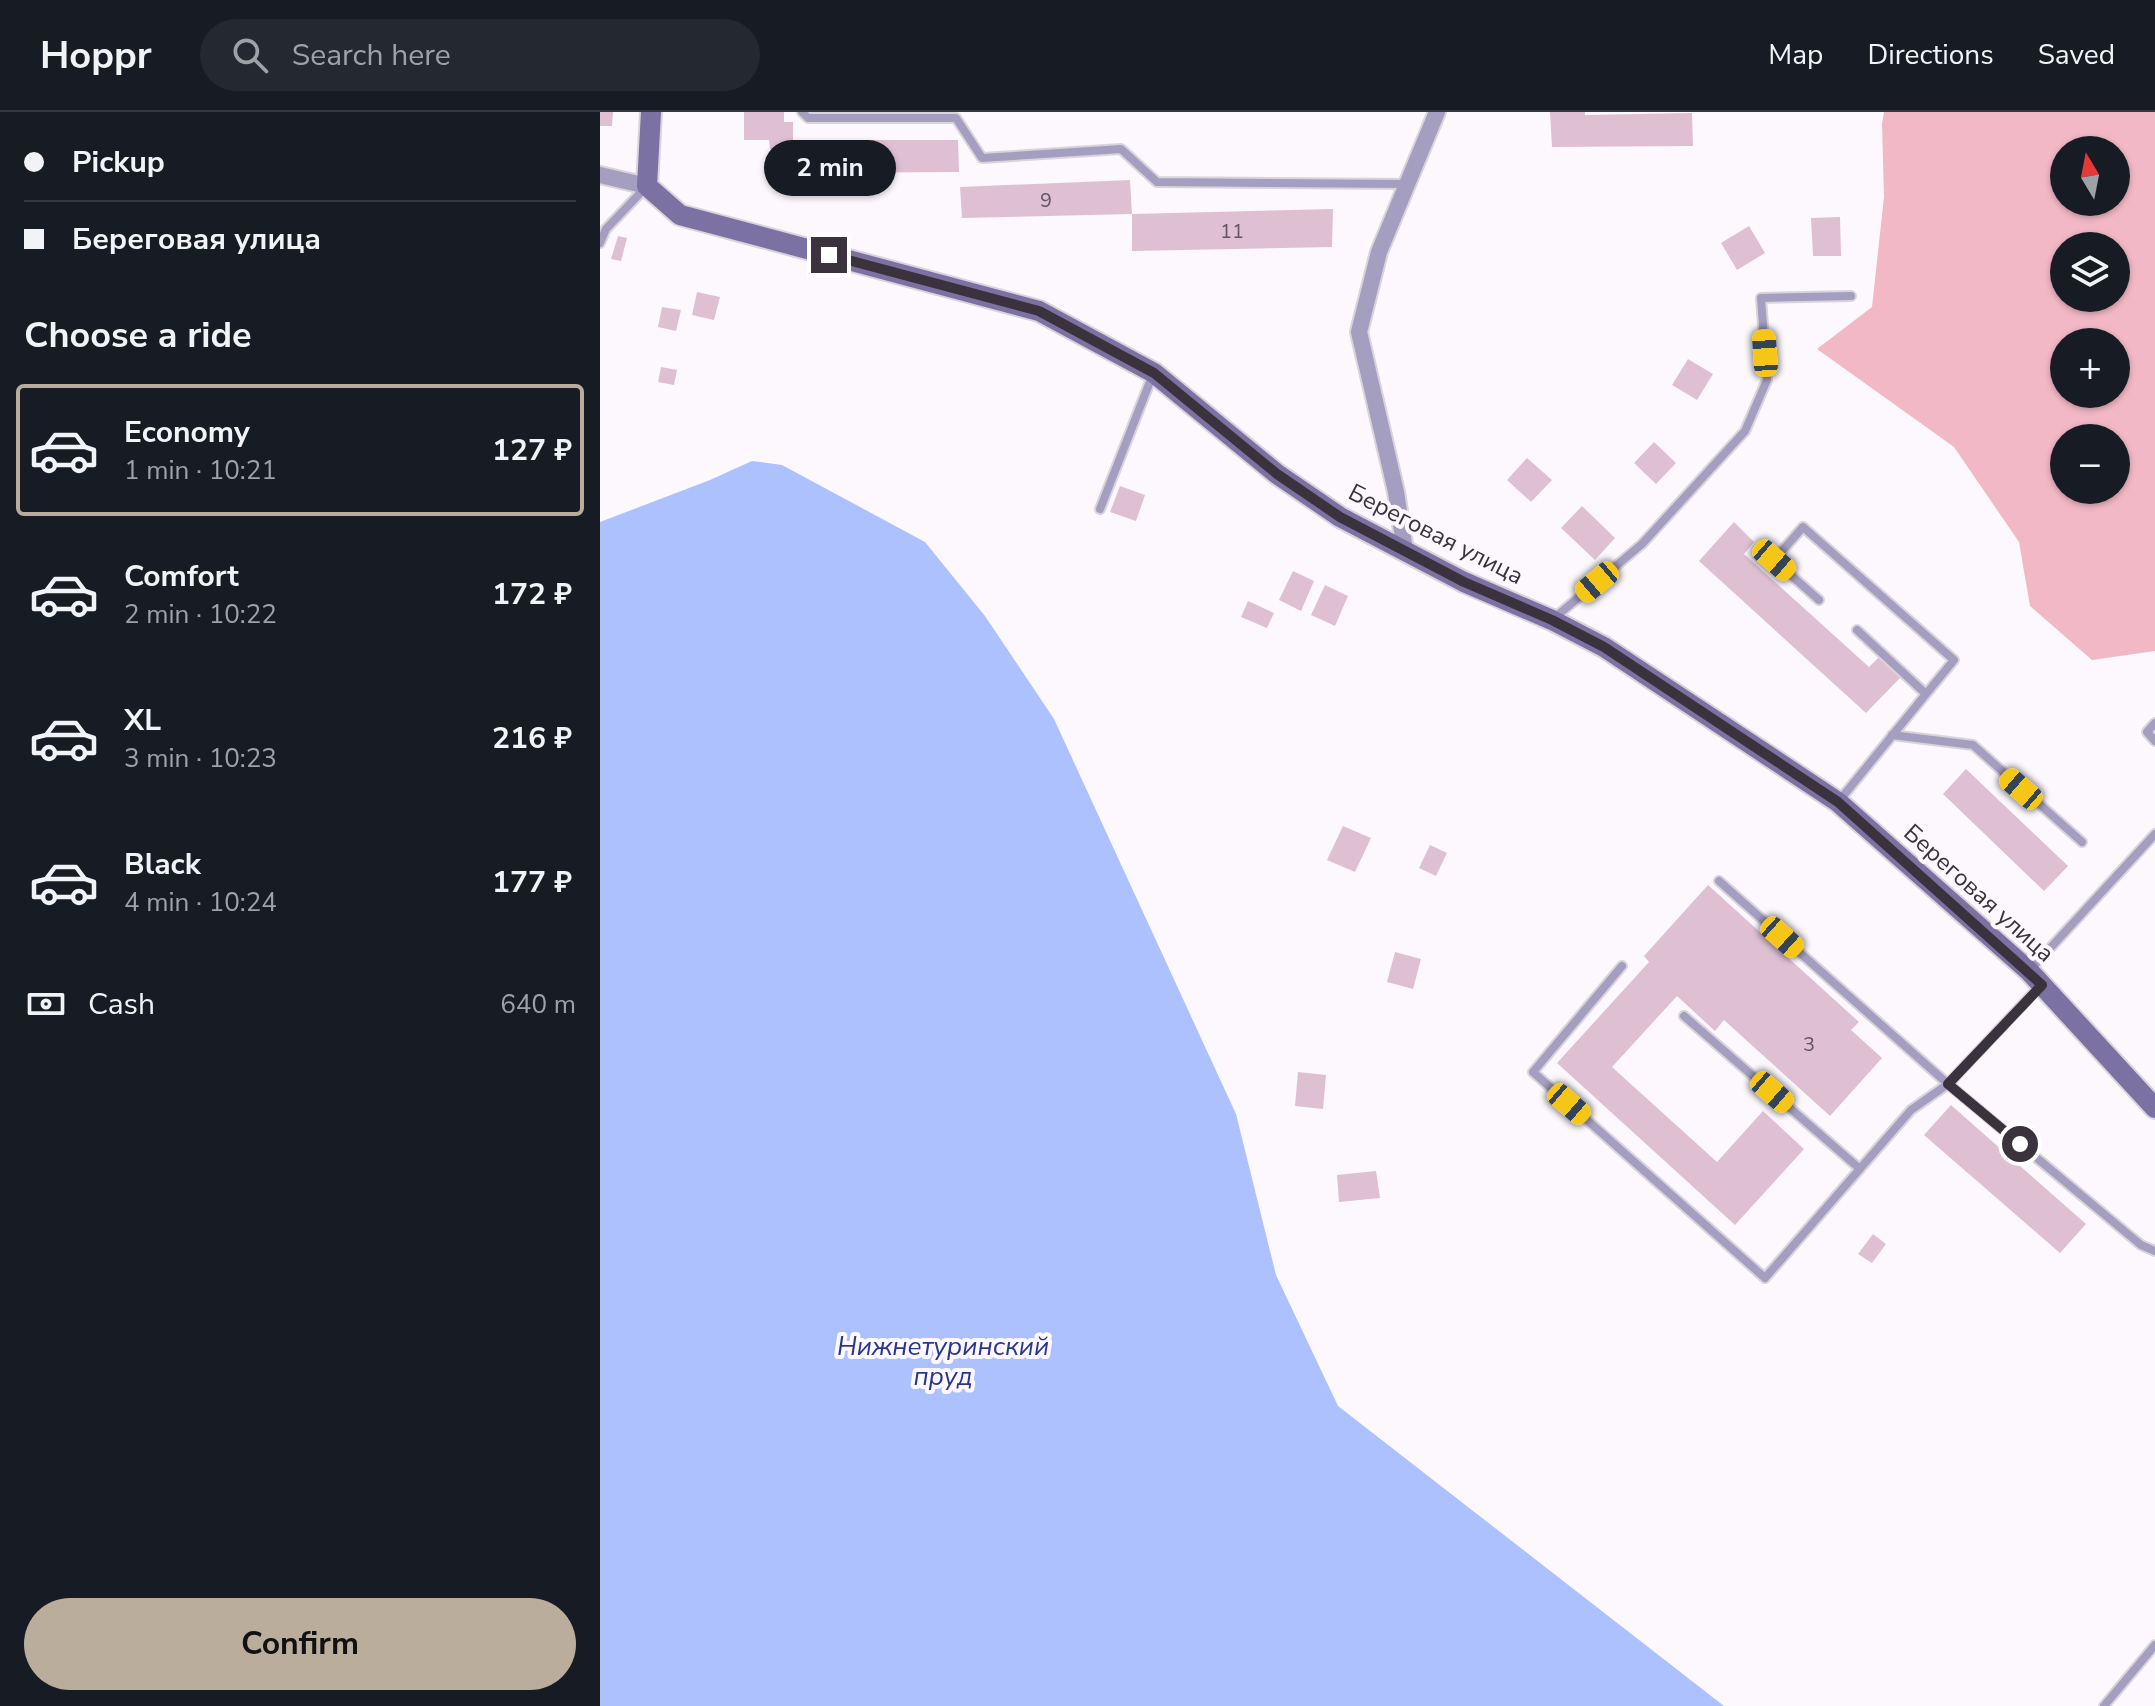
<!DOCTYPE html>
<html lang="en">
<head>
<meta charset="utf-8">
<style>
	:root { --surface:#171b24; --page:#242831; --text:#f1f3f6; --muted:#9ea1a6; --line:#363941; --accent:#baad9b }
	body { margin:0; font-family:"Nunito Sans",sans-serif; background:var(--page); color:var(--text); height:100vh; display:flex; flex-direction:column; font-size:30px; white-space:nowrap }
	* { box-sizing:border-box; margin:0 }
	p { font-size:26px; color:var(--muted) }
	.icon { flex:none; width:44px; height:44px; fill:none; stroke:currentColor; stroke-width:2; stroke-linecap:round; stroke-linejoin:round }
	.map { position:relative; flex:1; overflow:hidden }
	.side { display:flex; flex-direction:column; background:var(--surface); width:600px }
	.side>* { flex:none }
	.top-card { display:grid; align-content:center; height:176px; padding:0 24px; background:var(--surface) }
	.needle { width:52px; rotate:350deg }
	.buttons { position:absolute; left:1450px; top:24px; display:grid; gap:16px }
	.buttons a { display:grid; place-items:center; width:80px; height:80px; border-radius:50%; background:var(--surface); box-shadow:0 2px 6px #0004; font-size:40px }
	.end { position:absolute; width:36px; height:36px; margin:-18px; border:10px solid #3a323d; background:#fff; box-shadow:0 0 0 4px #fff }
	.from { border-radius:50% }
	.bubble { position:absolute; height:56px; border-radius:28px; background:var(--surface); box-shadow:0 2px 6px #0004; font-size:26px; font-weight:700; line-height:56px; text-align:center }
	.car { position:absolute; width:24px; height:48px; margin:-24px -12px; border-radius:10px; box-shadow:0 0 6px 2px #0007; background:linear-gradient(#f5c518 24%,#345 0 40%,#f5c518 0 76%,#345 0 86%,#f5c518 0) }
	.top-card b { display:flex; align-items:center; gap:28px; height:76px; font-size:30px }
	.top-card b+b { border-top:2px solid var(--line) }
	.top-card i { width:20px; height:20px; background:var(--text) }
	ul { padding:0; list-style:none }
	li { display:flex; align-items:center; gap:24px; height:132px; margin:0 16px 12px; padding:0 8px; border:4px solid transparent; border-radius:8px }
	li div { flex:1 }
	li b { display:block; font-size:30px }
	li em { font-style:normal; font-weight:700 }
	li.active { border-color:var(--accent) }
	li>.icon { width:72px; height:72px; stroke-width:1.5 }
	h2 { padding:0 24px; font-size:36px; line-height:96px }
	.pay { display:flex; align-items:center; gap:20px; height:88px; padding:0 24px; font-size:30px }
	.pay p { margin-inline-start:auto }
	.button { display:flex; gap:16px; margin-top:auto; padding:16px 24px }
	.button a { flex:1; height:92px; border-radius:48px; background:var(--accent); color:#111; font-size:32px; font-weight:700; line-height:92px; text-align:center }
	header { display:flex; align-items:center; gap:48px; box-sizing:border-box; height:112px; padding:0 40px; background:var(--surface); border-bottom:2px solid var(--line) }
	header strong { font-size:38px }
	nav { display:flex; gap:44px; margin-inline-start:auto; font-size:28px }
	.search { width:560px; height:72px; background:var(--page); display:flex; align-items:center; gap:20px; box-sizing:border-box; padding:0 28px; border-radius:44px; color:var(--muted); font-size:30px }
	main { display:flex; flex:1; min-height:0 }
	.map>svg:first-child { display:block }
	.green { fill:#f2b8c5; fill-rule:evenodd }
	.water { fill:#adc1ff }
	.building { fill:#dfc0d3 }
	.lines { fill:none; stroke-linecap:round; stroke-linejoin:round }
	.lane-casing { stroke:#d9d4db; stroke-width:12 }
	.street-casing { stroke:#d9d4db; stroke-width:20 }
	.secondary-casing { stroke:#d9d4db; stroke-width:24 }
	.lane { stroke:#a49ec1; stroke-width:8 }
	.street { stroke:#a49ec1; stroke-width:16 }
	.secondary { stroke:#7c71a3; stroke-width:20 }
	.route { stroke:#3a323d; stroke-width:10 }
	.labels { text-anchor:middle; stroke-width:8; stroke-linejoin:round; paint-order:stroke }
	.number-label { font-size:20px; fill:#635662 }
	.street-label { font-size:24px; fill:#3a323d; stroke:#fcf8fe }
	.water-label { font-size:26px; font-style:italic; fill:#28378e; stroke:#fcf8fe }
</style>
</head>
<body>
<header>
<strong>Hoppr</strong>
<div class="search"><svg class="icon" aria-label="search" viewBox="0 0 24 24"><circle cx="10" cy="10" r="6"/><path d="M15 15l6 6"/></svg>Search here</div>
<nav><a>Map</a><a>Directions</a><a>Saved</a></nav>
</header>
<main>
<section class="side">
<div class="top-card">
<b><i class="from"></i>Pickup</b>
<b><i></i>Береговая улица</b>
</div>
<h2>Choose a ride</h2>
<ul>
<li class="active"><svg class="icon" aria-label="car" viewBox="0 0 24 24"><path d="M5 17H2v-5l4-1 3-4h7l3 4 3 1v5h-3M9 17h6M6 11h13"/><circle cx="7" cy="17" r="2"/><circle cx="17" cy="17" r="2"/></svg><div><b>Economy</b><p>1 min · 10:21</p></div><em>127 ₽</em></li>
<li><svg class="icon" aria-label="car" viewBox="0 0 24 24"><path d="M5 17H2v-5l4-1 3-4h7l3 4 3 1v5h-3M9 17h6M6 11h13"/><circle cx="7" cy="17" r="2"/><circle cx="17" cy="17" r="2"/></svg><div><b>Comfort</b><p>2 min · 10:22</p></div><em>172 ₽</em></li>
<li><svg class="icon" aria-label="car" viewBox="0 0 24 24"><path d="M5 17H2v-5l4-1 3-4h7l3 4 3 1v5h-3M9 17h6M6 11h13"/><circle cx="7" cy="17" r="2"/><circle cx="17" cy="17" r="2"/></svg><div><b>XL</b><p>3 min · 10:23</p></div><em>216 ₽</em></li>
<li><svg class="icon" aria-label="car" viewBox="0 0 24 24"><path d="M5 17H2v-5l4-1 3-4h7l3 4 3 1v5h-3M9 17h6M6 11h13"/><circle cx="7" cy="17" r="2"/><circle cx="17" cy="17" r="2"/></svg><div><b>Black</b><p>4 min · 10:24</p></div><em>177 ₽</em></li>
</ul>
<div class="pay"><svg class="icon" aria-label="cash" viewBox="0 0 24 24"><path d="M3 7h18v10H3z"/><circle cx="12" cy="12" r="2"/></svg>Cash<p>640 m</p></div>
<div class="button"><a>Confirm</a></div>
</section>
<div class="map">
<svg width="1555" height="1594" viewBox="0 0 1555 1594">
	<rect width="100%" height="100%" fill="#fcf8fe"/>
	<!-- green -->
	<path class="green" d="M 1284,0 L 1555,0 L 1555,539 L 1492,548 L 1430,494 L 1419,430 L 1354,335 L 1217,237 L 1272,195 L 1284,85 L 1282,12 ZM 1464,38 L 1516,38 L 1516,90 L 1464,90 ZM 1464,134 L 1516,134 L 1516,186 L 1464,186 ZM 1464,230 L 1516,230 L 1516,282 L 1464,282 ZM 1464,326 L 1516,326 L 1516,378 L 1464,378 Z"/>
	<!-- water -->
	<path class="water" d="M 152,349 L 182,353 L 325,430 L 385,504 L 454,607 L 636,1002 L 676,1163 L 738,1294 L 1124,1594 L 0,1594 L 0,410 L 110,368 Z"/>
	<!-- building -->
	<path class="building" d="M 0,0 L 13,0 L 12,14 L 0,14 Z
		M 144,0 L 184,0 L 184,10 L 193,10 L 193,28 L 358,28 L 359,60 L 193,61 L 193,37 L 170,37 L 169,28 L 144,28 Z
		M 950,0 L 985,0 L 985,3 L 1092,1 L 1093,34 L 952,35 Z
		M 530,68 L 532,102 L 733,97 L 732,135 L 532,139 L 532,102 L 362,106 L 360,75 Z
		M 1240,105 L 1241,144 L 1213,144 L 1211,106 Z
		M 1149,114 L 1165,141 L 1137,158 L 1121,131 Z
		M 18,124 L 27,126 L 21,149 L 11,147 Z
		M 97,180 L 120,185 L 114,208 L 92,203 Z
		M 62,195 L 81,198 L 76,219 L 58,215 Z
		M 1088,247 L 1113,262 L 1097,288 L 1072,273 Z
		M 61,255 L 77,258 L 74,273 L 58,270 Z
		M 1054,330 L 1076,351 L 1056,372 L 1034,351 Z
		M 927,346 L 952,368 L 931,390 L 907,368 Z
		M 520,374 L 545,383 L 536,409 L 510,400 Z
		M 982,394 L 1015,426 L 995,448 L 961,416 Z
		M 1134,410 L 1154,430 L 1144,442 L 1269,555 L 1280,544 L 1301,565 L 1266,601 L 1099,449 Z
		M 693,459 L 714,469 L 701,499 L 679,488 Z
		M 725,473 L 748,484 L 735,514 L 711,503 Z
		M 648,489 L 674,501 L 667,516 L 641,505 Z
		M 1366,657 L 1468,754 L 1444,779 L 1343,682 Z
		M 743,714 L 771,726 L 755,760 L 727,748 Z
		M 830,733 L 847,741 L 836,764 L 819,756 Z
		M 1108,773 L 1259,910 L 1251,918 L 1282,946 L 1230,1004 L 1124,908 L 1115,919 L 1077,884 L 1012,955 L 1117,1050 L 1163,999 L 1204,1037 L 1135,1113 L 957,951 L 1049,850 L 1044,844 Z
		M 795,840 L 821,847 L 813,877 L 787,870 Z
		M 698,960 L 726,963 L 723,997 L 695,994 Z
		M 1351,993 L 1486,1112 L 1460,1141 L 1324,1023 Z
		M 776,1059 L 780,1086 L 739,1090 L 737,1063 Z
		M 1273,1122 L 1286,1132 L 1272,1151 L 1258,1142 Z"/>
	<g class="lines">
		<defs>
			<path id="lane" d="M 202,0 L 208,6 L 356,6 L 382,46 L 521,37 L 557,70 L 807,72
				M 0,131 L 6,117 L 47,74
				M 500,397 L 553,262
				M 1219,488 L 1174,448 L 1203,415 L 1354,548 L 1326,582
				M 953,507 L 1042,432 L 1145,319 L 1167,268 L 1161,186 L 1251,184
				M 1555,611 L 1547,620 L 1555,629
				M 1292,623 L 1373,633 L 1482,730
				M 1239,689 L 1326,582 L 1257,518
				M 1119,769 L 1348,972 L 1541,1133 L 1555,1139
				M 1022,854 L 933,960 L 1165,1166 L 1311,998 L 1348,972 L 1441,873
				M 1430,858 L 1555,722
				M 1084,904 L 1260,1057
				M 1504,1594 L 1555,1533"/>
			<path id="street" d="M 0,63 L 47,74
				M 805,438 L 796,380 L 759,220 L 779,140 L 837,0"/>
			<path id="secondary" d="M 51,0 L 47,74 L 80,103 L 439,199 L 554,261 L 677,362 L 740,405 L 864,470 L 952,508 L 1004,535 L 1238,690 L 1429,859 L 1555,996"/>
		</defs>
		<!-- lane casing -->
		<use href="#lane" class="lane-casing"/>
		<!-- street casing -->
		<use href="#street" class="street-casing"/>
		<!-- secondary casing -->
		<use href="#secondary" class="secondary-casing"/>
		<!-- lane -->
		<use href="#lane" class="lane"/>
		<!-- street -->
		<use href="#street" class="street"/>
		<!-- secondary -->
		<use href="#secondary" class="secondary"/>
	</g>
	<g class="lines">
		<!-- route -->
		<path class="route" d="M 229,143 L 439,199 L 554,261 L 677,362 L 740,405 L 864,470 L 952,508 L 1004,535 L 1238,690 L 1442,873 L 1348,972 L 1420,1032"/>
	</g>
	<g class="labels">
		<!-- number labels -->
		<g class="number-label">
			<text x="446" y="95">9</text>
			<text x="632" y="126">11</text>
			<text x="1209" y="939">3</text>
		</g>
		<!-- street labels -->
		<g class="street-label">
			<text transform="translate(836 422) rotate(27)" y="8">Береговая улица</text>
			<text transform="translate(1379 781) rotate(42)" y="8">Береговая улица</text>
		</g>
		<!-- water labels -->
		<g class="water-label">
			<text x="343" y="1243">Нижнетуринский<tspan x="343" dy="30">пруд</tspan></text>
		</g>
	</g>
</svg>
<div class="buttons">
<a><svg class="needle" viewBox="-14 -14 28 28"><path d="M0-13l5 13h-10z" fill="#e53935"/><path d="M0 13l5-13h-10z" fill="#9ea1a6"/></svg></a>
<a><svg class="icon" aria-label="layers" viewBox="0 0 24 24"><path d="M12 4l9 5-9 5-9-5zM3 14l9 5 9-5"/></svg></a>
<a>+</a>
<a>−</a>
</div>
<i class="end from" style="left:1420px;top:1032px"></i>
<i class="end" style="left:229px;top:143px"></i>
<div class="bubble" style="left:164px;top:28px;width:132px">2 min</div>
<i class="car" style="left:1165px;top:241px;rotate:356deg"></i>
<i class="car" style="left:1174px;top:448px;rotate:131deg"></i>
<i class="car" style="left:997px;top:470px;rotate:230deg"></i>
<i class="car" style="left:1421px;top:677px;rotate:311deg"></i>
<i class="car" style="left:1182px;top:825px;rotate:132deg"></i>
<i class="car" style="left:1172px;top:980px;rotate:131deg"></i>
<i class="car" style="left:969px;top:992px;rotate:131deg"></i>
</div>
</main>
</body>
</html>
